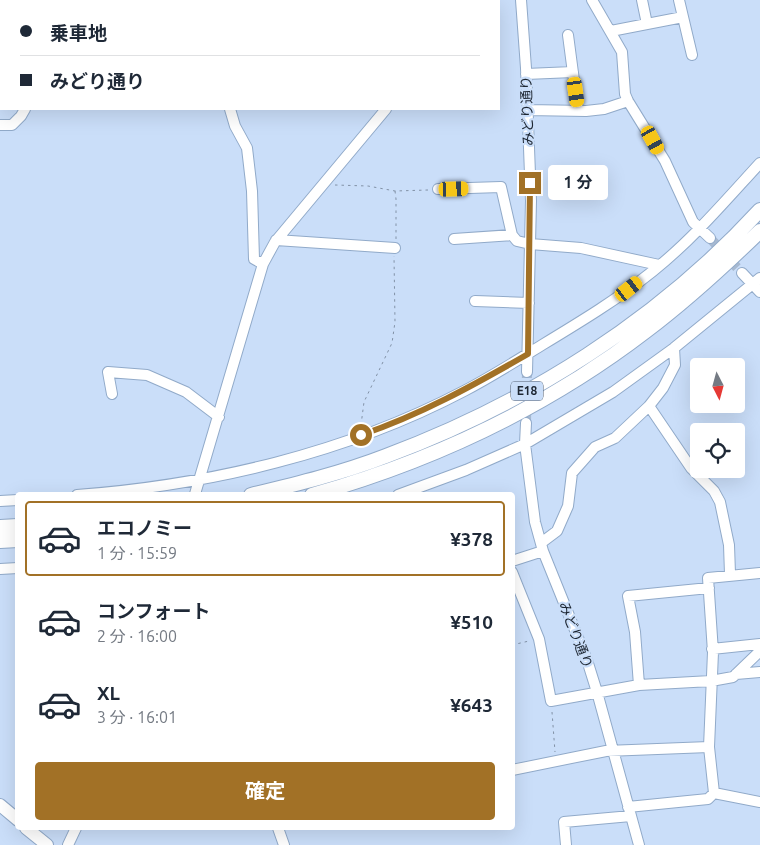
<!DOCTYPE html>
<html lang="ja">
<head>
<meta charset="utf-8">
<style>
	:root { --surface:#fff; --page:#f6f6f7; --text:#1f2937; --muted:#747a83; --line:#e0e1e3; --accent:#a27126 }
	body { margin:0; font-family:Ubuntu,"Noto Sans JP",sans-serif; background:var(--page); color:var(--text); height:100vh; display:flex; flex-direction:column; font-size:19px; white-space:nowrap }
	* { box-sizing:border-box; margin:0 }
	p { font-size:16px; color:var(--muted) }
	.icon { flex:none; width:28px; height:28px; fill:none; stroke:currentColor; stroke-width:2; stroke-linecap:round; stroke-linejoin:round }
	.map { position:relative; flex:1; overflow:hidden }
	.panel { position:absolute; left:15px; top:492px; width:500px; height:338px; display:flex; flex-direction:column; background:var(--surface); border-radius:5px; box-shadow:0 5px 20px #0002 }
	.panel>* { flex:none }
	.hud { position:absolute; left:0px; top:0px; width:500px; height:110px; box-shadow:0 5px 20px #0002; display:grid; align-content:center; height:110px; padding:0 20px; background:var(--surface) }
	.needle { width:32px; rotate:174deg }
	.controls { position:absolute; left:690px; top:358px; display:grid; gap:10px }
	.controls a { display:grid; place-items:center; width:55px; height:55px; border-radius:5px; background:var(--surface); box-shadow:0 5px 20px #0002; font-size:25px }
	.end { position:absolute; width:22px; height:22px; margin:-11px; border:6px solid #a27126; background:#fff; box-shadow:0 0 0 2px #fff }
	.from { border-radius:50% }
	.bubble { position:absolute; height:35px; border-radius:5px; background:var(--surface); box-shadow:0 5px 20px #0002; font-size:16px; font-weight:700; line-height:35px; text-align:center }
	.car { position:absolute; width:15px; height:30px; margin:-15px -8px; border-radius:6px; box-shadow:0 0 4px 1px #0007; background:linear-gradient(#f5c518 24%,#345 0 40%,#f5c518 0 76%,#345 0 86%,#f5c518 0) }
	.hud b { display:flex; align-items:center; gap:18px; height:48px; font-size:19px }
	.hud b+b { border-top:1px solid var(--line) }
	.hud i { width:12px; height:12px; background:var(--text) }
	ul { padding:9px 0 0; list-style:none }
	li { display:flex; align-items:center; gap:15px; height:75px; margin:0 10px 8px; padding:0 10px; border:2px solid transparent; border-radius:5px }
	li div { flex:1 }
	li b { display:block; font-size:19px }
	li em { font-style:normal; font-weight:700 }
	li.active { border-color:var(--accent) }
	li>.icon { width:45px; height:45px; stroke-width:1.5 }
	.cta { display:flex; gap:10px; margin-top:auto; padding:10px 20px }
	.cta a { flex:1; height:58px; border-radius:5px; background:var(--accent); color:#fff; font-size:20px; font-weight:700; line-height:58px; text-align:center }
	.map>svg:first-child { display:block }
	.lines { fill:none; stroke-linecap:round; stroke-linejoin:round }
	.minor-tunnel { stroke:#a7b9d1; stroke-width:10; stroke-dasharray:10 5; stroke-linecap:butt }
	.minor-casing { stroke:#91aac9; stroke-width:12 }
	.major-casing { stroke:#91aac9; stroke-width:14 }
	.highway-casing { stroke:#91aac9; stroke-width:16 }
	.path { stroke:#8292a7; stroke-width:1; stroke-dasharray:2.5 4; stroke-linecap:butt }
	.minor { stroke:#fff; stroke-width:10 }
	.major { stroke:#fff; stroke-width:12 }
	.highway { stroke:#fff; stroke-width:14 }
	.route { stroke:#a27126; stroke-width:6 }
	.labels { text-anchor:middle; stroke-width:4.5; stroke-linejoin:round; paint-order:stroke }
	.shield { fill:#cadef9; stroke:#515d6e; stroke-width:1 }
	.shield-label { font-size:12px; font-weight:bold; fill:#1d2632 }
	.street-label { font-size:14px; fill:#1d2632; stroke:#cadef9 }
</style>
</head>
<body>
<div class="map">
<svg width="760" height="845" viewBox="0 0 760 845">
	<rect width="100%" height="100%" fill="#cadef9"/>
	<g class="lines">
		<!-- minor-tunnel -->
		<path class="minor-tunnel" d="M 710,238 L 742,273
			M 526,423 L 527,372"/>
		<defs>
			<path id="minor" d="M 105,0 L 106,1
				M 215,0 L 216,1
				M 521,0 L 526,68 L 531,201 L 527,372
				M 592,0 L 622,52 L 625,94 L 628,101 L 665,161 L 693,222 L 710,238
				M 642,0 L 647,24
				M 679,0 L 692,55
				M 21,1 L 21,0
				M 477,1 L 478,0
				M 487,1 L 487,0
				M 611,31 L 683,17
				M 568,35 L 578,111
				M 0,66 L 1,66
				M 526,74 L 573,72
				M 230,109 L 235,126 L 247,148 L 252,191 L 254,259 L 263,264
				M 527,110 L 586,111 L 604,109 L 628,101
				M 0,125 L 12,125 L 21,116 L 25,109
				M 438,189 L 501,187 L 512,235 L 517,241 L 530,244 L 581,248 L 659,265
				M 454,239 L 512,235
				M 276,240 L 395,248
				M 742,273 L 760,292
				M 475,301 L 529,303
				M 674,348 L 675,365 L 663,388 L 649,406 L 691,468 L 714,491 L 720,502 L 729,545 L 730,574
				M 112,394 L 108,372 L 147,375 L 186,392 L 219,417
				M 526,423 L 525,444 L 535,522 L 543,551 L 587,660 L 597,692 L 639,845
				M 195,494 L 263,264 L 275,242 L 386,109
				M 77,495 C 210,485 346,453 464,391 C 491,377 516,361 542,345 C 580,322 618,299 653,271 C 692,240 726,200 760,163
				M 398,495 L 466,470 L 525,444 L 613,392 L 674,348 L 760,278
				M 0,501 L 18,500
				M 541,543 L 557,531 L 568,506 L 572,473 L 595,447 L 615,438 L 649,406
				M 512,561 L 543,551
				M 0,569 L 18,568
				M 512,572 L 539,639 L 551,701 L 639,685 L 711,681 L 733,677 L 760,651
				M 760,573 L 708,578 L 713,652 L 709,747 L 714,793 L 760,802
				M 712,649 L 760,644
				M 736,674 L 760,672
				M 639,685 L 635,632 L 628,596 L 709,588
				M 512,770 L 606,751 L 709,747
				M 628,807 L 708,799 L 714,793
				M 278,828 L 284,845
				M 68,845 L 76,828
				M 566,845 L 564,822 L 631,816"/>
			<path id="major" d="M 0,805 L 18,820
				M 26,828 L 47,845"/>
			<path id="highway" d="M 251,495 C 297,484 342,473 386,456 C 526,404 658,321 760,210
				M 312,495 C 432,461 547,407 646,331 C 687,300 724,266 760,231
				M 0,527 L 18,526
				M 0,541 L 18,540"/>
		</defs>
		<!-- minor casing -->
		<use href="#minor" class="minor-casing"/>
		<!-- major casing -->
		<use href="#major" class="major-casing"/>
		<!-- highway casing -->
		<use href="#highway" class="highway-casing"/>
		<!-- path -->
		<path class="path" d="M 335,185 L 368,186 L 395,191 L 428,190
			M 395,191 L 396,199 L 396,240
			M 361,425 L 364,402 L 392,343 L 395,322 L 394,256
			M 512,645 L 529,641
			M 552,712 L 555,752"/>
		<!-- minor -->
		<use href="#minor" class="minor"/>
		<!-- major -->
		<use href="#major" class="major"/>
		<!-- highway -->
		<use href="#highway" class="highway"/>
	</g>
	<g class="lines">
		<!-- route -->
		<path class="route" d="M 361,435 C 420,415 474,385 528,354 L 530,183"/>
	</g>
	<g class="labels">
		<!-- shield labels -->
		<rect class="shield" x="511" y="381.5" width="32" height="19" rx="4"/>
		<g class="shield-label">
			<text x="527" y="395">E18</text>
		</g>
		<!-- street labels -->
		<g class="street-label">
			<text transform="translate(527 111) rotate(-92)" y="5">みどり通り</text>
			<text transform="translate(576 635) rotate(69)" y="5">みどり通り</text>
		</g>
	</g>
</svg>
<div class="controls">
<a><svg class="needle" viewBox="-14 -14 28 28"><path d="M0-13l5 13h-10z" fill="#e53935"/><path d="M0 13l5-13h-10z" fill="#747a83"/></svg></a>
<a><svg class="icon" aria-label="locate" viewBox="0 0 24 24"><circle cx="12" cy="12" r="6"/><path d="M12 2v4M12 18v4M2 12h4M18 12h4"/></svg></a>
</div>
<i class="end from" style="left:361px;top:435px"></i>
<i class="end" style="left:530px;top:183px"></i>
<div class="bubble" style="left:548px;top:165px;width:60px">1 分</div>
<i class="car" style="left:576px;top:92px;rotate:172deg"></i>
<i class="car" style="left:653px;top:140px;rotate:151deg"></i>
<i class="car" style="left:454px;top:189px;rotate:88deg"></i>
<i class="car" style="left:629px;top:289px;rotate:52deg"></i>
<div class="hud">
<b><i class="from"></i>乗車地</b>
<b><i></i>みどり通り</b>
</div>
<section class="panel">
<ul>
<li class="active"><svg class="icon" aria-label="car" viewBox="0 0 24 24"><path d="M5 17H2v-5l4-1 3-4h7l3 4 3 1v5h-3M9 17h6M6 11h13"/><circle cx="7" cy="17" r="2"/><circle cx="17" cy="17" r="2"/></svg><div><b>エコノミー</b><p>1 分 · 15:59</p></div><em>¥378</em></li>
<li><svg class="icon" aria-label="car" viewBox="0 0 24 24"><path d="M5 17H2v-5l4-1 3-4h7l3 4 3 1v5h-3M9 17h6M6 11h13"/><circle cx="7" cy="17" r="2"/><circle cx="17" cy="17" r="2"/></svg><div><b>コンフォート</b><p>2 分 · 16:00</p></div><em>¥510</em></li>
<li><svg class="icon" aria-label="car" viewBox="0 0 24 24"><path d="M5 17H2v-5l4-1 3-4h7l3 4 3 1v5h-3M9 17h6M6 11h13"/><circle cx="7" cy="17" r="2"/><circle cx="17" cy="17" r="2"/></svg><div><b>XL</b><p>3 分 · 16:01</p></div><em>¥643</em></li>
</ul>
<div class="cta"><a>確定</a></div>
</section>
</div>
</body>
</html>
